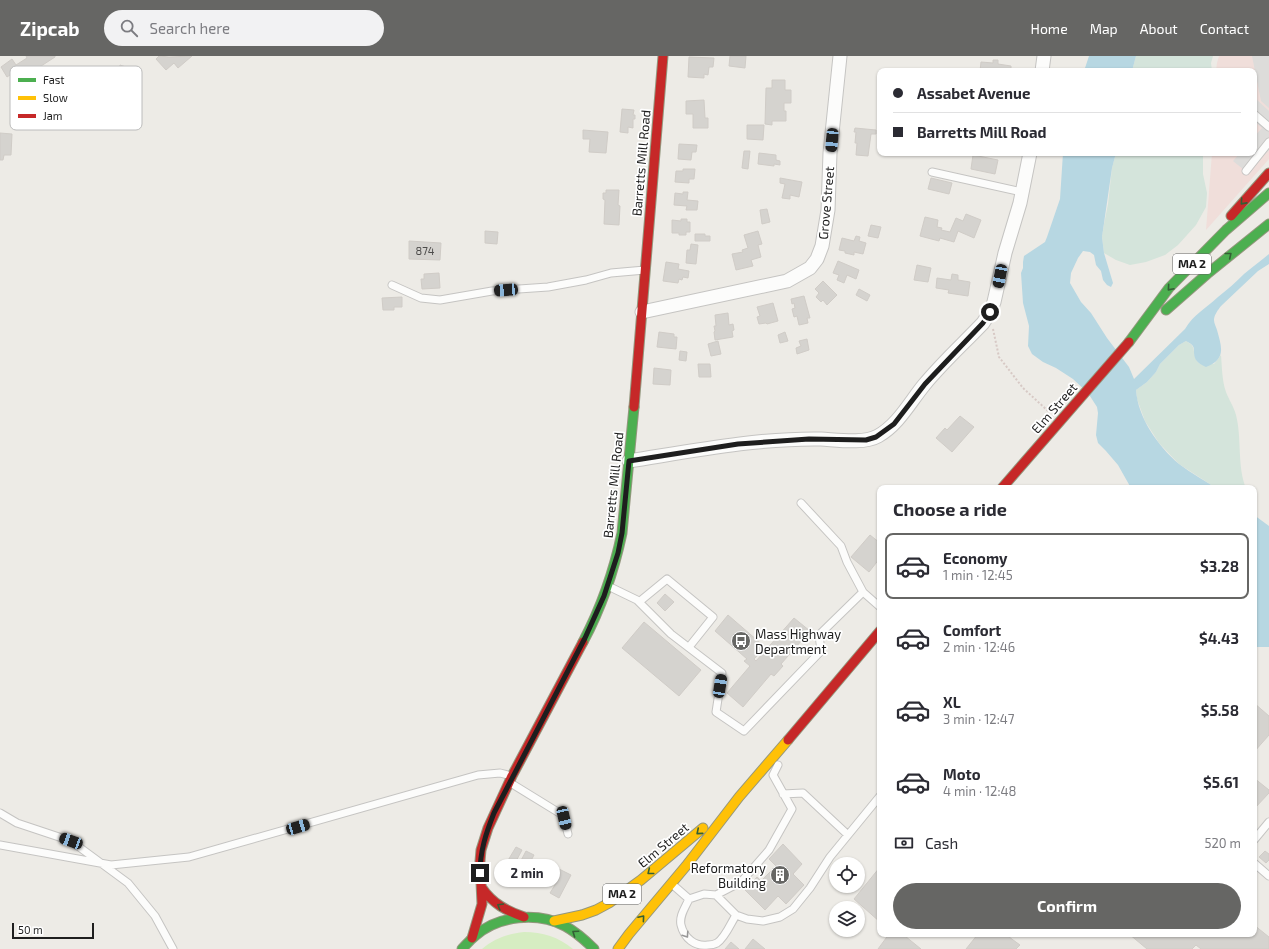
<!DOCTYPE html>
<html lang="en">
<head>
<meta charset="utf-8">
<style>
	:root { --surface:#fff; --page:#f2f2f3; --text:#2b2b33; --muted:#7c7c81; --line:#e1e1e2; --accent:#666664 }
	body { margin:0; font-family:"Exo 2",sans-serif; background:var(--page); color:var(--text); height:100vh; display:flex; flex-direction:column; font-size:15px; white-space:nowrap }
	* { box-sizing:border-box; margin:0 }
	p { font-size:13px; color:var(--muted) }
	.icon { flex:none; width:22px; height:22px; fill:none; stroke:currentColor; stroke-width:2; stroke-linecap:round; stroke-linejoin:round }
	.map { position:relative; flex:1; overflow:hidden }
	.panel { position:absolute; left:877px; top:429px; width:380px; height:452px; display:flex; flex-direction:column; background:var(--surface); border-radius:8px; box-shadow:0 1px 3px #0004 }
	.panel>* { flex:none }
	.hud { position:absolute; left:877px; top:12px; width:380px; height:88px; border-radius:8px; box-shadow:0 1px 3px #0004; display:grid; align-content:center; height:88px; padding:0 16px; background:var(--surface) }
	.controls { position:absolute; left:829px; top:801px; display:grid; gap:8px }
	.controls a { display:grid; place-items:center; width:36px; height:36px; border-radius:50%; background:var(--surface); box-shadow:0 1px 3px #0004; font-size:20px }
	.scale { position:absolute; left:12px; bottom:10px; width:82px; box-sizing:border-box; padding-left:4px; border:2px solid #1e1e1e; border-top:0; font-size:11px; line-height:14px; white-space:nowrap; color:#1e1e1e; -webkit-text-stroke:3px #fff; paint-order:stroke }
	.end { position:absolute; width:18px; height:18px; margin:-9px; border:5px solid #1e1e1e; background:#fff; box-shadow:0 0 0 2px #fff }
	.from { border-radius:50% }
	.bubble { position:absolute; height:28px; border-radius:14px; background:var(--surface); box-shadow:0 1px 3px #0004; font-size:13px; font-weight:700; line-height:28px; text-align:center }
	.car { position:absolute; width:12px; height:24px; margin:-12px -6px; border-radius:5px; box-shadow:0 0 3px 1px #0007; background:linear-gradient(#222 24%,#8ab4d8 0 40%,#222 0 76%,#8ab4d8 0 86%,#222 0) }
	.hud b { display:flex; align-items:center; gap:14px; height:38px; font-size:15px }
	.hud b+b { border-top:1px solid var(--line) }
	.hud i { width:10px; height:10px; background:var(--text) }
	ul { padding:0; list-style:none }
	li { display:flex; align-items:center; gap:12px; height:66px; margin:0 8px 6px; padding:0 8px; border:2px solid transparent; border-radius:8px }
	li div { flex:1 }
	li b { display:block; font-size:15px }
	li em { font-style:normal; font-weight:700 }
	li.active { border-color:var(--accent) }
	li>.icon { width:36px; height:36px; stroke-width:1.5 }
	h2 { padding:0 16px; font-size:18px; line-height:48px }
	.pay { display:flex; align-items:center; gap:10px; height:44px; padding:0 16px; font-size:15px }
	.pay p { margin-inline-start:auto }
	.button { display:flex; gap:8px; margin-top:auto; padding:8px 16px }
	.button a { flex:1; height:46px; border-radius:24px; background:var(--accent); color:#fff; font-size:16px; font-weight:700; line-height:46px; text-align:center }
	header { display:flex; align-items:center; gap:24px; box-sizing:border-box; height:56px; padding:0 20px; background:var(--accent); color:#fff }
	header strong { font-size:19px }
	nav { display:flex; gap:22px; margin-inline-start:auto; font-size:14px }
	.search { width:280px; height:36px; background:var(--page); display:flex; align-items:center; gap:10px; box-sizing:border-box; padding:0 14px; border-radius:22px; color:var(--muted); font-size:15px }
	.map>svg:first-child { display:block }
	.commercial { fill:#f0deda }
	.grass { fill:#d6edc2 }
	.wetland { fill:#d4e4db }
	.parking { fill:#dddcda }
	.water { fill:#b7d7e2 }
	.building { fill:#d5d3cf; stroke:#d0ccc7 }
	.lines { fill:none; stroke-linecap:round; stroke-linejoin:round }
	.lane-casing { stroke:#c5c4c2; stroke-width:9 }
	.street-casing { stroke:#c5c4c2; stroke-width:15 }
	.fast-casing { stroke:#94977e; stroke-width:11 }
	.slow-casing { stroke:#94977e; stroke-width:11 }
	.jam-casing { stroke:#94977e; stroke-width:11 }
	.path { stroke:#d7c9c5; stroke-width:2; stroke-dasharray:2 2; stroke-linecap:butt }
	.lane { stroke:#fcfcfb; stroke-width:7 }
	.street { stroke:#fcfcfb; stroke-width:13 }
	.fast { stroke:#4caf50; stroke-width:9 }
	.slow { stroke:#ffc107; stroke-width:9 }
	.jam { stroke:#c62828; stroke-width:9 }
	.oneway { stroke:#335f34 }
	.oneway2 { stroke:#989898 }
	.route { stroke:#1e1e1e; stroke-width:5 }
	.labels { text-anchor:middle; stroke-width:3.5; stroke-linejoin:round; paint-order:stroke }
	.number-label { font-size:11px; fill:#4c4b4a }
	.shield { fill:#fff; stroke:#626262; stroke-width:1 }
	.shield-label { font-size:12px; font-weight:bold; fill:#1e1e1e }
	.street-label { font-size:13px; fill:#1e1e1e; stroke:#fff }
	.poi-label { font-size:13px; fill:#1e1e1e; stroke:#fff; text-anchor:start }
	.key { fill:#fff; stroke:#bcbcbc; stroke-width:1 }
	.key-label { font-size:11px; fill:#1e1e1e }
</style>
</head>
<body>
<header>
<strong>Zipcab</strong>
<div class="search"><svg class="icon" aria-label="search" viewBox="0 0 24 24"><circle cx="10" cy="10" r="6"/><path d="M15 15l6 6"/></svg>Search here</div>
<nav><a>Home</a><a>Map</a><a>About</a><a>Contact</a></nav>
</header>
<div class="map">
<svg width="1269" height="893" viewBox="0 0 1269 893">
	<rect width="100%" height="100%" fill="#edebe6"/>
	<!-- commercial -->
	<path class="commercial" d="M 1219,0 L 1269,0 L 1269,103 L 1206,174 L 1212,97 L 1254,97 L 1254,15 L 1216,15 L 1217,7 Z"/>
	<!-- grass -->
	<path class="grass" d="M 524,876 C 543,876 558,881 573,893 L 482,893 C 495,882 508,878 524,876 Z"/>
	<!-- wetland -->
	<path class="wetland" d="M 1136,0 L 1213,0 L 1211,7 L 1212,15 L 1132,15 Z
		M 1116,97 L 1203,97 L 1203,118 L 1207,137 L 1206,151 L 1196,169 L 1178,189 L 1165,199 L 1146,206 L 1130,209 L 1116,204 L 1104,197 L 1102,181 L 1104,168 L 1108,148 L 1112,112 Z
		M 1186,285 C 1197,291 1192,294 1196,302 C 1196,305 1198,306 1200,308 L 1214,308 L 1221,299 C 1222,311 1222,325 1226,336 C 1229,344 1234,351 1236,359 C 1242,382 1237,411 1246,432 L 1216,432 L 1179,408 L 1159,387 L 1145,365 L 1137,343 L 1136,334 L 1147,326 L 1156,316 L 1160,308 L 1179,289 Z"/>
	<!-- parking -->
	<path class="parking" d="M 1252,0 L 1269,0 L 1269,52 L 1261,45 Z
		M 1255,42 L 1269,55 L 1269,94 L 1248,117 L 1233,105 L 1240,97 L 1254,97 L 1254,81 L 1262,72 L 1254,65 Z"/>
	<!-- water -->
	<path class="water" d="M 1089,0 L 1136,0 L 1132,15 L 1084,15 Z
		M 1063,97 L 1116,97 L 1112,112 L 1102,181 L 1104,197 L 1113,227 L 1111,231 L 1107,229 L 1103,224 L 1101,215 L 1096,209 L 1094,199 L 1090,196 L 1083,195 L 1078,202 L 1071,217 L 1070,227 L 1081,246 L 1091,257 L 1107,282 L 1129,311 L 1134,323 L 1185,273 C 1194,258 1205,253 1218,241 C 1227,234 1236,226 1244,218 C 1252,211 1261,205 1269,198 L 1269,208 L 1258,215 L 1221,250 C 1218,254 1214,259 1214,264 C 1214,267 1216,271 1217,274 C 1222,292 1226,303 1206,311 C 1202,309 1197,307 1195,302 C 1192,294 1198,291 1186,285 L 1179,289 L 1160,308 L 1156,316 L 1147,326 L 1136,334 C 1138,362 1158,390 1179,408 C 1191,417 1204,424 1216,432 L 1131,432 L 1118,409 L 1106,395 L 1098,387 L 1096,379 L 1098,357 L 1097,351 L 1088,337 L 1073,323 L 1056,312 L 1043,306 L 1032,298 L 1028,290 L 1029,270 L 1023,247 L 1021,217 L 1023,212 L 1023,206 L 1024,200 L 1045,186 L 1047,181 L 1060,143 Z
		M 1254,459 L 1269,470 L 1269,591 L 1254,591 Z"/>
	<!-- building -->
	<path class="building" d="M 26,0 L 55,0 L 55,1 L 38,12 L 41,16 L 25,26 L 20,17 L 18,18 L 16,15 L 7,21 L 1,11 L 12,3 L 16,9 L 27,2 Z
		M 159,0 L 169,1 L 192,0 L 178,12 L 174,7 L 166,14 L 156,3 Z
		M 730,0 L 746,0 L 745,12 L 729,10 Z
		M 689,1 L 714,2 L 713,11 L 709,11 L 708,19 L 704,18 L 704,22 L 688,21 Z
		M 993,4 L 998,4 L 998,8 L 1011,10 L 1011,15 L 980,15 L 981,6 L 993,7 Z
		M 120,9 L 135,14 L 131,27 L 129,27 L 128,31 L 118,36 L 119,38 L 100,48 L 92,34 L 117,21 Z
		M 772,24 L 785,24 L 785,34 L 791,34 L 791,47 L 784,47 L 784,55 L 786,55 L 786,65 L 772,65 L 772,69 L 765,68 L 766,32 L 772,32 Z
		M 704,44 L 705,62 L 708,62 L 708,72 L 693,72 L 693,58 L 686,58 L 686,45 Z
		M 622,53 L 634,54 L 633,59 L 635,59 L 635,63 L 633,63 L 633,72 L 628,71 L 628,77 L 620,76 Z
		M 747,69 L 764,69 L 763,84 L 747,83 Z
		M 855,72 L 876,74 L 876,78 L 871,78 L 868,100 L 856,99 L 857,87 L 855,87 L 856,76 L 854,76 Z
		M 583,74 L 608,76 L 606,97 L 589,96 L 590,83 L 583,83 Z
		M 0,77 L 12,78 L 11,99 L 4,99 L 3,104 L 0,104 Z
		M 679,88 L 697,89 L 696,96 L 692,96 L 691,104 L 678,103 Z
		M 744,95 L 750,95 L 748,113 L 742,112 Z
		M 759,97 L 776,99 L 776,104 L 780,105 L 780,109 L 774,108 L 774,110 L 758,108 Z
		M 973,99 L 998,104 L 995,118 L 971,113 Z
		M 683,113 L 695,113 L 694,123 L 689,123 L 689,127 L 675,126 L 676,115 L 683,115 Z
		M 780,122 L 802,126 L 799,141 L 790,139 L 790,143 L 782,142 L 785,128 L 780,127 Z
		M 931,122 L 952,127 L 949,138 L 928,133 Z
		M 606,134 L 619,134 L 618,149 L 620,150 L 619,169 L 604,168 L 605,144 L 603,143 L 603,137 L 606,137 Z
		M 683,136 L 688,136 L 687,144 L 698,145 L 697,154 L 686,154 L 687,150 L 674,149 L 675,137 L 683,138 Z
		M 767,153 L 770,166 L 762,168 L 760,154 Z
		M 966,158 L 981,164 L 974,182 L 958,175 L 954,186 L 940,182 L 939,185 L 920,180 L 925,161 L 938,164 L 937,171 L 942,172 L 941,174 L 950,176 L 956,162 L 963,165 Z
		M 681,163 L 687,163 L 687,166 L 690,166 L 690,176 L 686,176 L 686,179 L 679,179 L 679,177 L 672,177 L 672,164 L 681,165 Z
		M 871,169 L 881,171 L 878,182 L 868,180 Z
		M 485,175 L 498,176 L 497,188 L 485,187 Z
		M 758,175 L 762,188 L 758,189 L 761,201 L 751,204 L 753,210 L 736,214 L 732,198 L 743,196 L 742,194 L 748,192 L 744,179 Z
		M 695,178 L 705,178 L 705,180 L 710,180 L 710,185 L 695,185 Z
		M 856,180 L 860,181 L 859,185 L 866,187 L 863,198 L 854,196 L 854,199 L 845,197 L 845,195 L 839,194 L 842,182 L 854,185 Z
		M 409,185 L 441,187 L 440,204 L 409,203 Z
		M 691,188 L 698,189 L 696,208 L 686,207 L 687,194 L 690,194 Z
		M 838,205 L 859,214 L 856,223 L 847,219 L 844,227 L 837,224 L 839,219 L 833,217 Z
		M 666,206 L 679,208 L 678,213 L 689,215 L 688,222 L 683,221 L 682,224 L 679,223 L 678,227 L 663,225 Z
		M 917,209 L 931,212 L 928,226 L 914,224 Z
		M 439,217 L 440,232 L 422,233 L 421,223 L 424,223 L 424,218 Z
		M 952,218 L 958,219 L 958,224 L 970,226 L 968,240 L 948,237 L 949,234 L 936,232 L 937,222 L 951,224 Z
		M 823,225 L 837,239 L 827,249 L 823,244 L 821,246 L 816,241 L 819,237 L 815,233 Z
		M 859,233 L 870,239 L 867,245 L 856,239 Z
		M 804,240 L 810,262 L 807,262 L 808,267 L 799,269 L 797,260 L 794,261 L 792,253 L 795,252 L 794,247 L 792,248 L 791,243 Z
		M 402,241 L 402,251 L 394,251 L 394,254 L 383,254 L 382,242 Z
		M 773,247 L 778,265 L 767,268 L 766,267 L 759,268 L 757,261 L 760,260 L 757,251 Z
		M 728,257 L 729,269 L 733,268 L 734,274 L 732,275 L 733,281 L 715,284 L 714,276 L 715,275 L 714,270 L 716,270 L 715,259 Z
		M 659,276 L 674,278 L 674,281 L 677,281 L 676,293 L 657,291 Z
		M 785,276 L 788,285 L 780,287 L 778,279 Z
		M 807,283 L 809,294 L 797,298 L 796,292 L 801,290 L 799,285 Z
		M 718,285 L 721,298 L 711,300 L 708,288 Z
		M 680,295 L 687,296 L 686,305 L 679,304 Z
		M 698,308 L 710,308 L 711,321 L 699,321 Z
		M 654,312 L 671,314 L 670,329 L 653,328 Z
		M 960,360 L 974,371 L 952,396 L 936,382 L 945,372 L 947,374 Z
		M 870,479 L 880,487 L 880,502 L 869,516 L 851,501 Z
		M 665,538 L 674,546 L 665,555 L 657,547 Z
		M 728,559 L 765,591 L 754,603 L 756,605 L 794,562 L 810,575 L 781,608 L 783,610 L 774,620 L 771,618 L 743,651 L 727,637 L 750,610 L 744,605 L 747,603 L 715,575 Z
		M 644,566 L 701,614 L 679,640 L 622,592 Z
		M 1254,647 L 1269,660 L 1269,679 L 1254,696 Z
		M 1254,722 L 1269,734 L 1269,737 L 1254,753 Z
		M 783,788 L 802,808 L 793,818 L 804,829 L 786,848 L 778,840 L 765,854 L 745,834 L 757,821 L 761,825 L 776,810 L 769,803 Z
		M 516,791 L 522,794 L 514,809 L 507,806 Z
		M 526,795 L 534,799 L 525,816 L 517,812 Z
		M 1265,795 L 1269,798 L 1269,804 L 1266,807 L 1259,801 Z
		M 553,810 L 571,819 L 559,842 L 550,837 L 558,824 L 548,819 Z
		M 880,811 L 880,866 L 854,843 Z
		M 1254,869 L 1269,881 L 1269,893 L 1201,893 L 1196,889 L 1192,893 L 1147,893 L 1129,878 L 1254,878 Z
		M 889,878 L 907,878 L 905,880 L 921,893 L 878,893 Z
		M 978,878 L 1005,878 L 1020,889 L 1016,893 L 966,893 Z
		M 753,883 L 765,893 L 745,893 Z
		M 731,886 L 739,893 L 725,893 Z"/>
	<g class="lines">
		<defs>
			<path id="lane" d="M 1254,58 L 1269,71
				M 1246,115 L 1269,86
				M 932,116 L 1022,136
				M 392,229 L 421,242 L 440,244 L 492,235 L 548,231 L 586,224 L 611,217 L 645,214
				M 801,447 L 841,490 L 847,506 L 863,536
				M 608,530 L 637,544 L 671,578 L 722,617 L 716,656 L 744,675 L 821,595 L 819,579 L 863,536 L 880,551
				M 639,546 L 667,523 L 713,561 L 689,591
				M 509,726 L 561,758 L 564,762 L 568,778
				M 783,738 L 803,737 L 848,779
				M 0,757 L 17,767 L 71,785 L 128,827 L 155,860 L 173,893
				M 1254,784 L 1269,766
				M 0,789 L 111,809 L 189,801 L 478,719 L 500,717 L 512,720
				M 1254,807 L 1269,820
				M 673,829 L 689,843 L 704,838 L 716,839 L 736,859 L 747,863 L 763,865 L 780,861 L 793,853 L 810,832 L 830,801 L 880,740
				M 716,839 L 741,826 L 769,794 L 792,753 L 773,719 L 778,709
				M 689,843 C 685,852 679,860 681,869 C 684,882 695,891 708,889 C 711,889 715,888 717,887 C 725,882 731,867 736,859"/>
			<path id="street" d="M 1042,15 L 1044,0
				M 642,256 L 787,225 L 810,212 L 817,203 L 822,190 L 828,154 L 830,97 L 840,0
				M 629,405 C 692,395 757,382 821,383 C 838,384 864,388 878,380 C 898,369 910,346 924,329 C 942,307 963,288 983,267 L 990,256 L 994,246 L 1005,197 L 1020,147 L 1030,97"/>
			<path id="fast" d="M 1166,254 L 1207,218 L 1269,168
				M 1129,286 L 1169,232 L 1226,174 L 1269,137
				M 583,586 C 601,552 614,515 622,477 L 634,351
				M 462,893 C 466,889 470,884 475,880 C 498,859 538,856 565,870 C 576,876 585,884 594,893"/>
			<path id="slow" d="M 554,865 L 582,859 L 596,854 L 609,847 L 641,824 L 703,772
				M 618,893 L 629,878 L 686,810 L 739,741 L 788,684"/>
			<path id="jam" d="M 1231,160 L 1269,117
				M 634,351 L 663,0
				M 1002,432 L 1129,286
				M 788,684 L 880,575
				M 482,832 C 493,848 507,855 524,861
				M 472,882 L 482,848 L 480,805 L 481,794 L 488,772 L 512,720 L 583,586"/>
		</defs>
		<!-- lane casing -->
		<use href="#lane" class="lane-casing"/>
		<!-- street casing -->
		<use href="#street" class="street-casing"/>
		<!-- fast casing -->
		<use href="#fast" class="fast-casing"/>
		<!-- slow casing -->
		<use href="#slow" class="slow-casing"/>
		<!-- jam casing -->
		<use href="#jam" class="jam-casing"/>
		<!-- path -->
		<path class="path" d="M 993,273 L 999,301 L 1023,332 L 1048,355"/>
		<!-- lane -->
		<use href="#lane" class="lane"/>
		<!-- street -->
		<use href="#street" class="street"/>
		<!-- fast -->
		<use href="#fast" class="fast"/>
		<!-- slow -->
		<use href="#slow" class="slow"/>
		<!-- jam -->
		<use href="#jam" class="jam"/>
	</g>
	<!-- one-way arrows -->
	<defs><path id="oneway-chevron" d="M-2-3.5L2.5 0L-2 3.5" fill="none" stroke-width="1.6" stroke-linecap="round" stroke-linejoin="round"/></defs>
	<g class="oneway">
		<use href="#oneway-chevron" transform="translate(1243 146) rotate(132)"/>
		<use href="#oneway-chevron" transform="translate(1229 199) rotate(-39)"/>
		<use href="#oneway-chevron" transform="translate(1170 232) rotate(131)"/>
		<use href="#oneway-chevron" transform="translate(699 776) rotate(140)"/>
		<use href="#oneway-chevron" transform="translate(650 816) rotate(141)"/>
		<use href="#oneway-chevron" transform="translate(500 850) rotate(-149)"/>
		<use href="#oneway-chevron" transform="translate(642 862) rotate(-50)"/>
		<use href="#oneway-chevron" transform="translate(575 877) rotate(-145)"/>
	</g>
	<use class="oneway2" href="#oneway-chevron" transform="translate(686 879) rotate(56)"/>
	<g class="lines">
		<!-- route -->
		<path class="route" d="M 480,817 C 480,795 486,777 494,757 L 585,582 L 604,540 L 618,497 L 622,477 L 629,405 L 738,388 L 809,383 L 866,384 L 876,381 L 894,368 L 925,328 L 983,267 L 990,256"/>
	</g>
	<!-- icons -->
	<defs>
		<symbol id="bus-disc" viewBox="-11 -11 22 22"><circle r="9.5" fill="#666664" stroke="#fff"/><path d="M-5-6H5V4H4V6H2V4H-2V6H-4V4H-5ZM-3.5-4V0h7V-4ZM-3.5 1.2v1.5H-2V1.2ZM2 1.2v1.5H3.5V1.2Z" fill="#fff"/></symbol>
		<symbol id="building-disc" viewBox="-11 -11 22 22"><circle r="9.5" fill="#666664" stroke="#fff"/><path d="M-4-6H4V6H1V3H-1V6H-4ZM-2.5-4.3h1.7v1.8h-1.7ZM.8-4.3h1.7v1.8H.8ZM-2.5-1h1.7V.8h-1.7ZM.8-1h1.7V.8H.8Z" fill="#fff"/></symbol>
	</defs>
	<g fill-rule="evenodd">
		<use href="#bus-disc" x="730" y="574" width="22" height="22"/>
		<use href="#building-disc" x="769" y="808" width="22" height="22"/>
	</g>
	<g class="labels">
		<!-- number labels -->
		<g class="number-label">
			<text x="425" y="199">874</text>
		</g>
		<!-- shield labels -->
		<g class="shield">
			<rect x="1173" y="198" width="38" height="20" rx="3"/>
			<rect x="603" y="828" width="38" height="20" rx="3"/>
		</g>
		<g class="shield-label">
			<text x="1192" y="212">MA 2</text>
			<text x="622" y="842">MA 2</text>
		</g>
		<!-- street labels -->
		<g class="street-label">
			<text transform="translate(641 107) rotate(-85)" y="5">Barretts Mill Road</text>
			<text transform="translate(826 147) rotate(-85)" y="5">Grove Street</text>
			<text transform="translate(1054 352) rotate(-49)" y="5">Elm Street</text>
			<text transform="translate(613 429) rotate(-84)" y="5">Barretts Mill Road</text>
			<text transform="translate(663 789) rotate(-40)" y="5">Elm Street</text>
		</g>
		<!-- poi labels -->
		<g class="poi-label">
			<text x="755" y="583">Mass Highway<tspan x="755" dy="15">Department</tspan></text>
			<text x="766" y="817" text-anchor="end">Reformatory<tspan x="766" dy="15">Building</tspan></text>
		</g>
	</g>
	<!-- legend -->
	<rect x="10" y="10" width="132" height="64" rx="6" class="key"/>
	<rect x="18" y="22" width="18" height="4" fill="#4caf50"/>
	<rect x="18" y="40" width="18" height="4" fill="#ffc107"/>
	<rect x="18" y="58" width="18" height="4" fill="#c62828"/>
	<g class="key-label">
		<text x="43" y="28">Fast</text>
		<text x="43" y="46">Slow</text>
		<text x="43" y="64">Jam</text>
	</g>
</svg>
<div class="controls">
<a><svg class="icon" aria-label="locate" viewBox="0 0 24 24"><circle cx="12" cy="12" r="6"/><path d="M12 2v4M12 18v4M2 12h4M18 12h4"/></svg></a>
<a><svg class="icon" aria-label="layers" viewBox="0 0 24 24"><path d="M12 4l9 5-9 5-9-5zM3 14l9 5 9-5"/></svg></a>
</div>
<div class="scale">50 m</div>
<i class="end from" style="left:990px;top:256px"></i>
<i class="end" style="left:480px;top:817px"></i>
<div class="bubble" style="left:494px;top:803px;width:66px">2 min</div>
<i class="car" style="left:832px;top:84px;rotate:185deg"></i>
<i class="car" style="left:1000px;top:220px;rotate:191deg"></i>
<i class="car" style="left:506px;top:234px;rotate:266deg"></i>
<i class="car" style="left:720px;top:630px;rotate:9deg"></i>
<i class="car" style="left:564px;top:762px;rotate:167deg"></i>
<i class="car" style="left:298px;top:771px;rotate:74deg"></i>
<i class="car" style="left:71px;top:785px;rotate:290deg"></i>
<div class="hud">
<b><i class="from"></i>Assabet Avenue</b>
<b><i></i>Barretts Mill Road</b>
</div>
<section class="panel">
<h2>Choose a ride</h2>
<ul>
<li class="active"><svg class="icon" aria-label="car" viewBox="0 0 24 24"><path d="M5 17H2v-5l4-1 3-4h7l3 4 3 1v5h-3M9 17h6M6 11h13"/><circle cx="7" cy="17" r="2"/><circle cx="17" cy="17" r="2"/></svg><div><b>Economy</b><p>1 min · 12:45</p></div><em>$3.28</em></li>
<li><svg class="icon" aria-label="car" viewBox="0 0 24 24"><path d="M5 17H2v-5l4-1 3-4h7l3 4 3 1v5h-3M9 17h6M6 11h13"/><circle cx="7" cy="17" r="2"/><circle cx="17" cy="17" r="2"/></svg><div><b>Comfort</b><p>2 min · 12:46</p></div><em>$4.43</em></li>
<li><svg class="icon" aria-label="car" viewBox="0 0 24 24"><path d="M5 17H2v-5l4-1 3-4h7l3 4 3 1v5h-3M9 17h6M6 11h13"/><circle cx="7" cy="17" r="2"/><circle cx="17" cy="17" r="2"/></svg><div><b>XL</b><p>3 min · 12:47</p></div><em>$5.58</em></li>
<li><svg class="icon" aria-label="car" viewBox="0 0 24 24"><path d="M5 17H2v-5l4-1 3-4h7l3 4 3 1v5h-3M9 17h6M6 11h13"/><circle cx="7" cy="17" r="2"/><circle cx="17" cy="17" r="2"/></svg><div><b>Moto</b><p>4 min · 12:48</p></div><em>$5.61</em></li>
</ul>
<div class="pay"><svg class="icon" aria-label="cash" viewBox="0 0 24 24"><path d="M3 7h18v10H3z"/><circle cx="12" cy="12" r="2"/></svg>Cash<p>520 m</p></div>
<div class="button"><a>Confirm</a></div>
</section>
</div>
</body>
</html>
